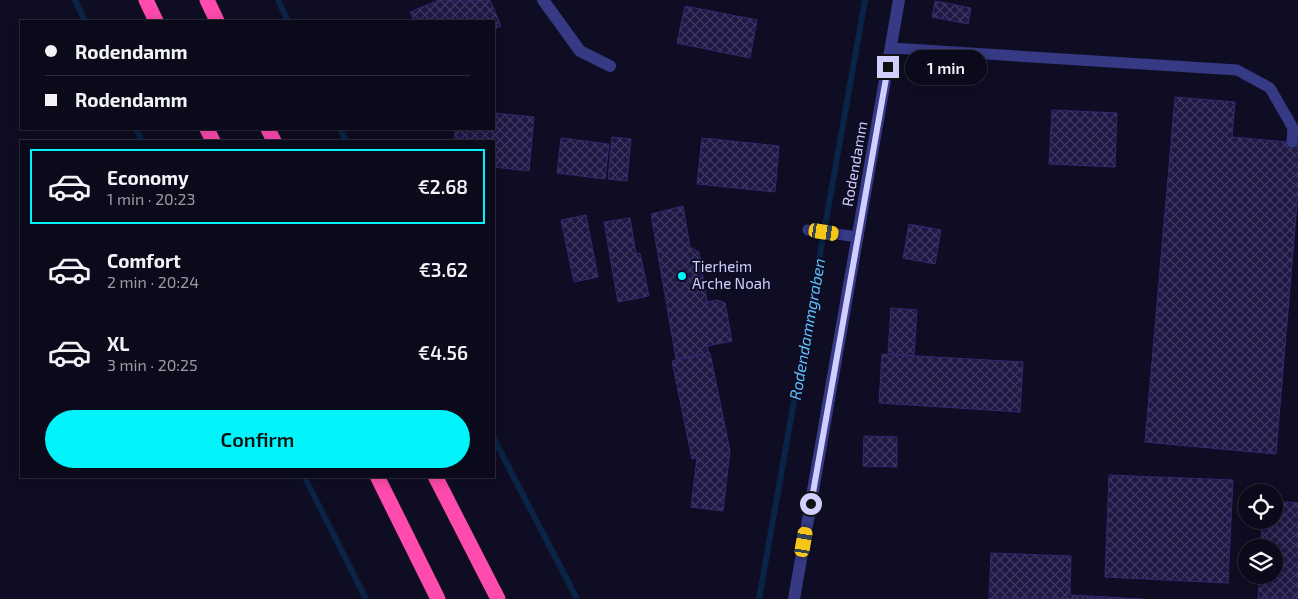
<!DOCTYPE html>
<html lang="en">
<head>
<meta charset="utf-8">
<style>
	:root { --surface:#0b0a1a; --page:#191827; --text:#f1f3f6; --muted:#9a9aa2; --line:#2b2b39; --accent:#00f4fa }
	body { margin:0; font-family:"Exo 2",sans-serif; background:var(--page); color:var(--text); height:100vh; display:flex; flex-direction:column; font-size:19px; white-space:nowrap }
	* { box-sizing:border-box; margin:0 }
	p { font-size:16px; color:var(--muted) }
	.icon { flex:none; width:28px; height:28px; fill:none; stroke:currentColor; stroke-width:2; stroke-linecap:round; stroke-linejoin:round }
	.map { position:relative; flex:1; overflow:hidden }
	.drawer { position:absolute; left:20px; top:140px; width:475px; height:338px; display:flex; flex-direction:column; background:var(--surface); border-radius:0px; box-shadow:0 2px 12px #0003,0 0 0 1px var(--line) }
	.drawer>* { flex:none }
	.top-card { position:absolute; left:20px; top:20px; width:475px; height:110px; border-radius:0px; box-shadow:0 2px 12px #0003,0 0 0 1px var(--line); display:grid; align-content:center; height:110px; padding:0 25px; background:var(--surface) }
	.fabs { position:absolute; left:1238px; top:484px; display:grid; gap:10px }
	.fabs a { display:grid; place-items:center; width:45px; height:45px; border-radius:50%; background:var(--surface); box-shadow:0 2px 12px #0003,0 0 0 1px var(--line); font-size:25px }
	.end { position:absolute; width:22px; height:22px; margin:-11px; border:6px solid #d1cfff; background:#111; box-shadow:0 0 0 2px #111 }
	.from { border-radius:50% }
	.bubble { position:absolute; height:35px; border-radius:18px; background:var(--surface); box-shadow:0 2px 12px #0003,0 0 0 1px var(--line); font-size:16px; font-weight:600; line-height:35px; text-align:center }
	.car { position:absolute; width:15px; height:30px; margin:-15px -8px; border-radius:6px; box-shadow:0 0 4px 1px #0007; background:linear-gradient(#f5c518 24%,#345 0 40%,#f5c518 0 76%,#345 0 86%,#f5c518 0) }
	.top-card b { display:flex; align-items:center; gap:18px; height:48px; font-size:19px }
	.top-card b+b { border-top:1px solid var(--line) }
	.top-card i { width:12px; height:12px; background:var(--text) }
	ul { padding:9px 0 0; list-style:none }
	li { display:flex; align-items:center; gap:15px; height:75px; margin:0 10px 8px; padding:0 15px; border:2px solid transparent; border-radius:0px }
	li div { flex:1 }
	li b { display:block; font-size:19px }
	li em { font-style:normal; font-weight:600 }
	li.selected { border-color:var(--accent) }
	li>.icon { width:45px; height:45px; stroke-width:1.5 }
	.primary-button { display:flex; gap:10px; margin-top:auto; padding:10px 25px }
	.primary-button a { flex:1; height:58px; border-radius:30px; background:var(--accent); color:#111; font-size:20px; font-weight:600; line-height:58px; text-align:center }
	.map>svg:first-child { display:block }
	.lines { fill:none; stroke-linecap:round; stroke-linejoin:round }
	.stream { stroke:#092446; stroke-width:6 }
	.building { fill:url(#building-cross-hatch); stroke:#322972 }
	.lane { stroke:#363984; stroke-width:11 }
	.street { stroke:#363984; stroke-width:12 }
	.highway { stroke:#ff4aae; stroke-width:15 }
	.route { stroke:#d1cfff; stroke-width:6 }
	.poi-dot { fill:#00f4fa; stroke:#0f0d23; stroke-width:2 }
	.labels { text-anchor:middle; stroke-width:4; stroke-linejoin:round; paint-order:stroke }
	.street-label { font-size:15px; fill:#d1cfff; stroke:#0f0d23 }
	.poi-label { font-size:15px; fill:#d1cfff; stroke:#0f0d23; text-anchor:start }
	.water-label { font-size:16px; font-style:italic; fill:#5dc0ff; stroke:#0f0d23 }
</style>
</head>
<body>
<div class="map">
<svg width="1298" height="599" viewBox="0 0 1298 599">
	<defs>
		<pattern id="building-cross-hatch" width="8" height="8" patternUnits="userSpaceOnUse" patternTransform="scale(1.25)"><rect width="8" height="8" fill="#1e1845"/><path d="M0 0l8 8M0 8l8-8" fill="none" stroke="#3e3961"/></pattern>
	</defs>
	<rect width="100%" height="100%" fill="#0f0d23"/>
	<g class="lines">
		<!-- stream -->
		<path class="stream" d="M 75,0 L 85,21
			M 278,0 L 288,21
			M 136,129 L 142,141
			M 340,129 L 346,141
			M 494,439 L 577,599
			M 304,476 L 366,599
			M 759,599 L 865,0"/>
	</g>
	<!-- building -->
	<path class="building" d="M 439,0 L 490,0 L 501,26 L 494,29 L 494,21 L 414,21 L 410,12 Z
		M 935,1 L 971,8 L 968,24 L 932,17 Z
		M 685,6 L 757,20 L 750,58 L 677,43 Z
		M 1175,97 L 1235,102 L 1232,137 L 1298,143 L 1298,192 L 1276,454 L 1145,442 Z
		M 1052,110 L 1117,113 L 1115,167 L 1049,164 Z
		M 494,113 L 534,117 L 529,171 L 494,167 L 494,141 L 454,141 L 455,129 L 494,129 Z
		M 612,137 L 631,139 L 627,181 L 608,179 Z
		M 561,138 L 609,144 L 605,179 L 557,173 Z
		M 702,138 L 779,146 L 775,192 L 697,184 Z
		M 683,206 L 690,247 L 699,252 L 707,302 L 717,300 L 725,303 L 732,341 L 707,346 L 709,353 L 676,359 L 651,214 Z
		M 586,215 L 598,277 L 574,282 L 561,220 Z
		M 630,218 L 636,254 L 640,253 L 649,296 L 618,302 L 604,222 Z
		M 909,224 L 941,230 L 935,264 L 903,258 Z
		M 891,308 L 917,310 L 914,356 L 888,354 Z
		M 710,353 L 730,451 L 723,511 L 691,507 L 697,458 L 692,459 L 672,361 Z
		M 882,354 L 1023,362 L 1020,412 L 879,403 Z
		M 864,436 L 897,437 L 897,467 L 863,466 Z
		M 1109,475 L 1233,480 L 1228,583 L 1105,577 Z
		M 1274,501 L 1298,503 L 1298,599 L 1258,599 L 1260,575 L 1274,575 L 1274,548 L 1261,548 L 1262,520 L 1274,520 Z
		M 991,553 L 1071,556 L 1070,595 L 1143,599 L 989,599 Z"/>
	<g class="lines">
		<!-- lane -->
		<path class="lane" d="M 892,48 L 1237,70 L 1270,88 L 1293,128 L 1292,142
			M 808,230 L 858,237"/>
		<!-- street -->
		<path class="street" d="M 543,0 L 580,51 L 610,66
			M 794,599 L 899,0"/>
		<!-- highway -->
		<path class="highway" d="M 146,0 L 156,21
			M 207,0 L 217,21
			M 207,129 L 213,141
			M 268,129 L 274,141
			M 377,476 L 438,599
			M 435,476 L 498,599"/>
	</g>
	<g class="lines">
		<!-- route -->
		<path class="route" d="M 811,504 L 888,67"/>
	</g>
	<!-- markers -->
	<circle class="poi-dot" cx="682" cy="276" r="5"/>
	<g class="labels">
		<!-- street labels -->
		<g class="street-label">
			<text transform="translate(855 164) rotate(-80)" y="5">Rodendamm</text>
		</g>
		<!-- poi labels -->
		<g class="poi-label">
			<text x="692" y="272">Tierheim<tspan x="692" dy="17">Arche Noah</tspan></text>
		</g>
		<!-- water labels -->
		<g class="water-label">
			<text transform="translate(807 329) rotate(-80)" y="6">Rodendammgraben</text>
		</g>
	</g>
</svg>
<div class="fabs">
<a><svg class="icon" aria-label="locate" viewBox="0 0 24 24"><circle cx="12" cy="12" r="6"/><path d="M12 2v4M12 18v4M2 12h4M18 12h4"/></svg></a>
<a><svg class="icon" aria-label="layers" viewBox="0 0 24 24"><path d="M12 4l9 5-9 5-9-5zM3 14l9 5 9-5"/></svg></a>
</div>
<i class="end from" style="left:811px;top:504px"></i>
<i class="end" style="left:888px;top:67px"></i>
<div class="bubble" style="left:905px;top:50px;width:82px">1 min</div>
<i class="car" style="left:824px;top:232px;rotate:99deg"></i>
<i class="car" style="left:804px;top:542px;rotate:10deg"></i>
<div class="top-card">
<b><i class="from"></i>Rodendamm</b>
<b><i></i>Rodendamm</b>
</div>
<section class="drawer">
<ul>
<li class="selected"><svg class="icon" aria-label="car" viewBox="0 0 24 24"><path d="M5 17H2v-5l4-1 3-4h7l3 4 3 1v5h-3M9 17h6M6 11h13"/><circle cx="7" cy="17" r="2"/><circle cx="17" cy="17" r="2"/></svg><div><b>Economy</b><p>1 min · 20:23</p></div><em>€2.68</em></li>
<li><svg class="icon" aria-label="car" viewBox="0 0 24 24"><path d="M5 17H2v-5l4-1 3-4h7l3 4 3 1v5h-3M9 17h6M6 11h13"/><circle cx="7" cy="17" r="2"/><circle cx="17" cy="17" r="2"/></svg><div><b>Comfort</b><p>2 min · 20:24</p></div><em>€3.62</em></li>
<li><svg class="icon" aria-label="car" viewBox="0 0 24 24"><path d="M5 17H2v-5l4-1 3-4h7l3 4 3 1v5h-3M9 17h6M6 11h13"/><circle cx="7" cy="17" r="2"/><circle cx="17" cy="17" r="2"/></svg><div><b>XL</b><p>3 min · 20:25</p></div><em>€4.56</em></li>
</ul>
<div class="primary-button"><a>Confirm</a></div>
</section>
</div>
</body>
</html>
